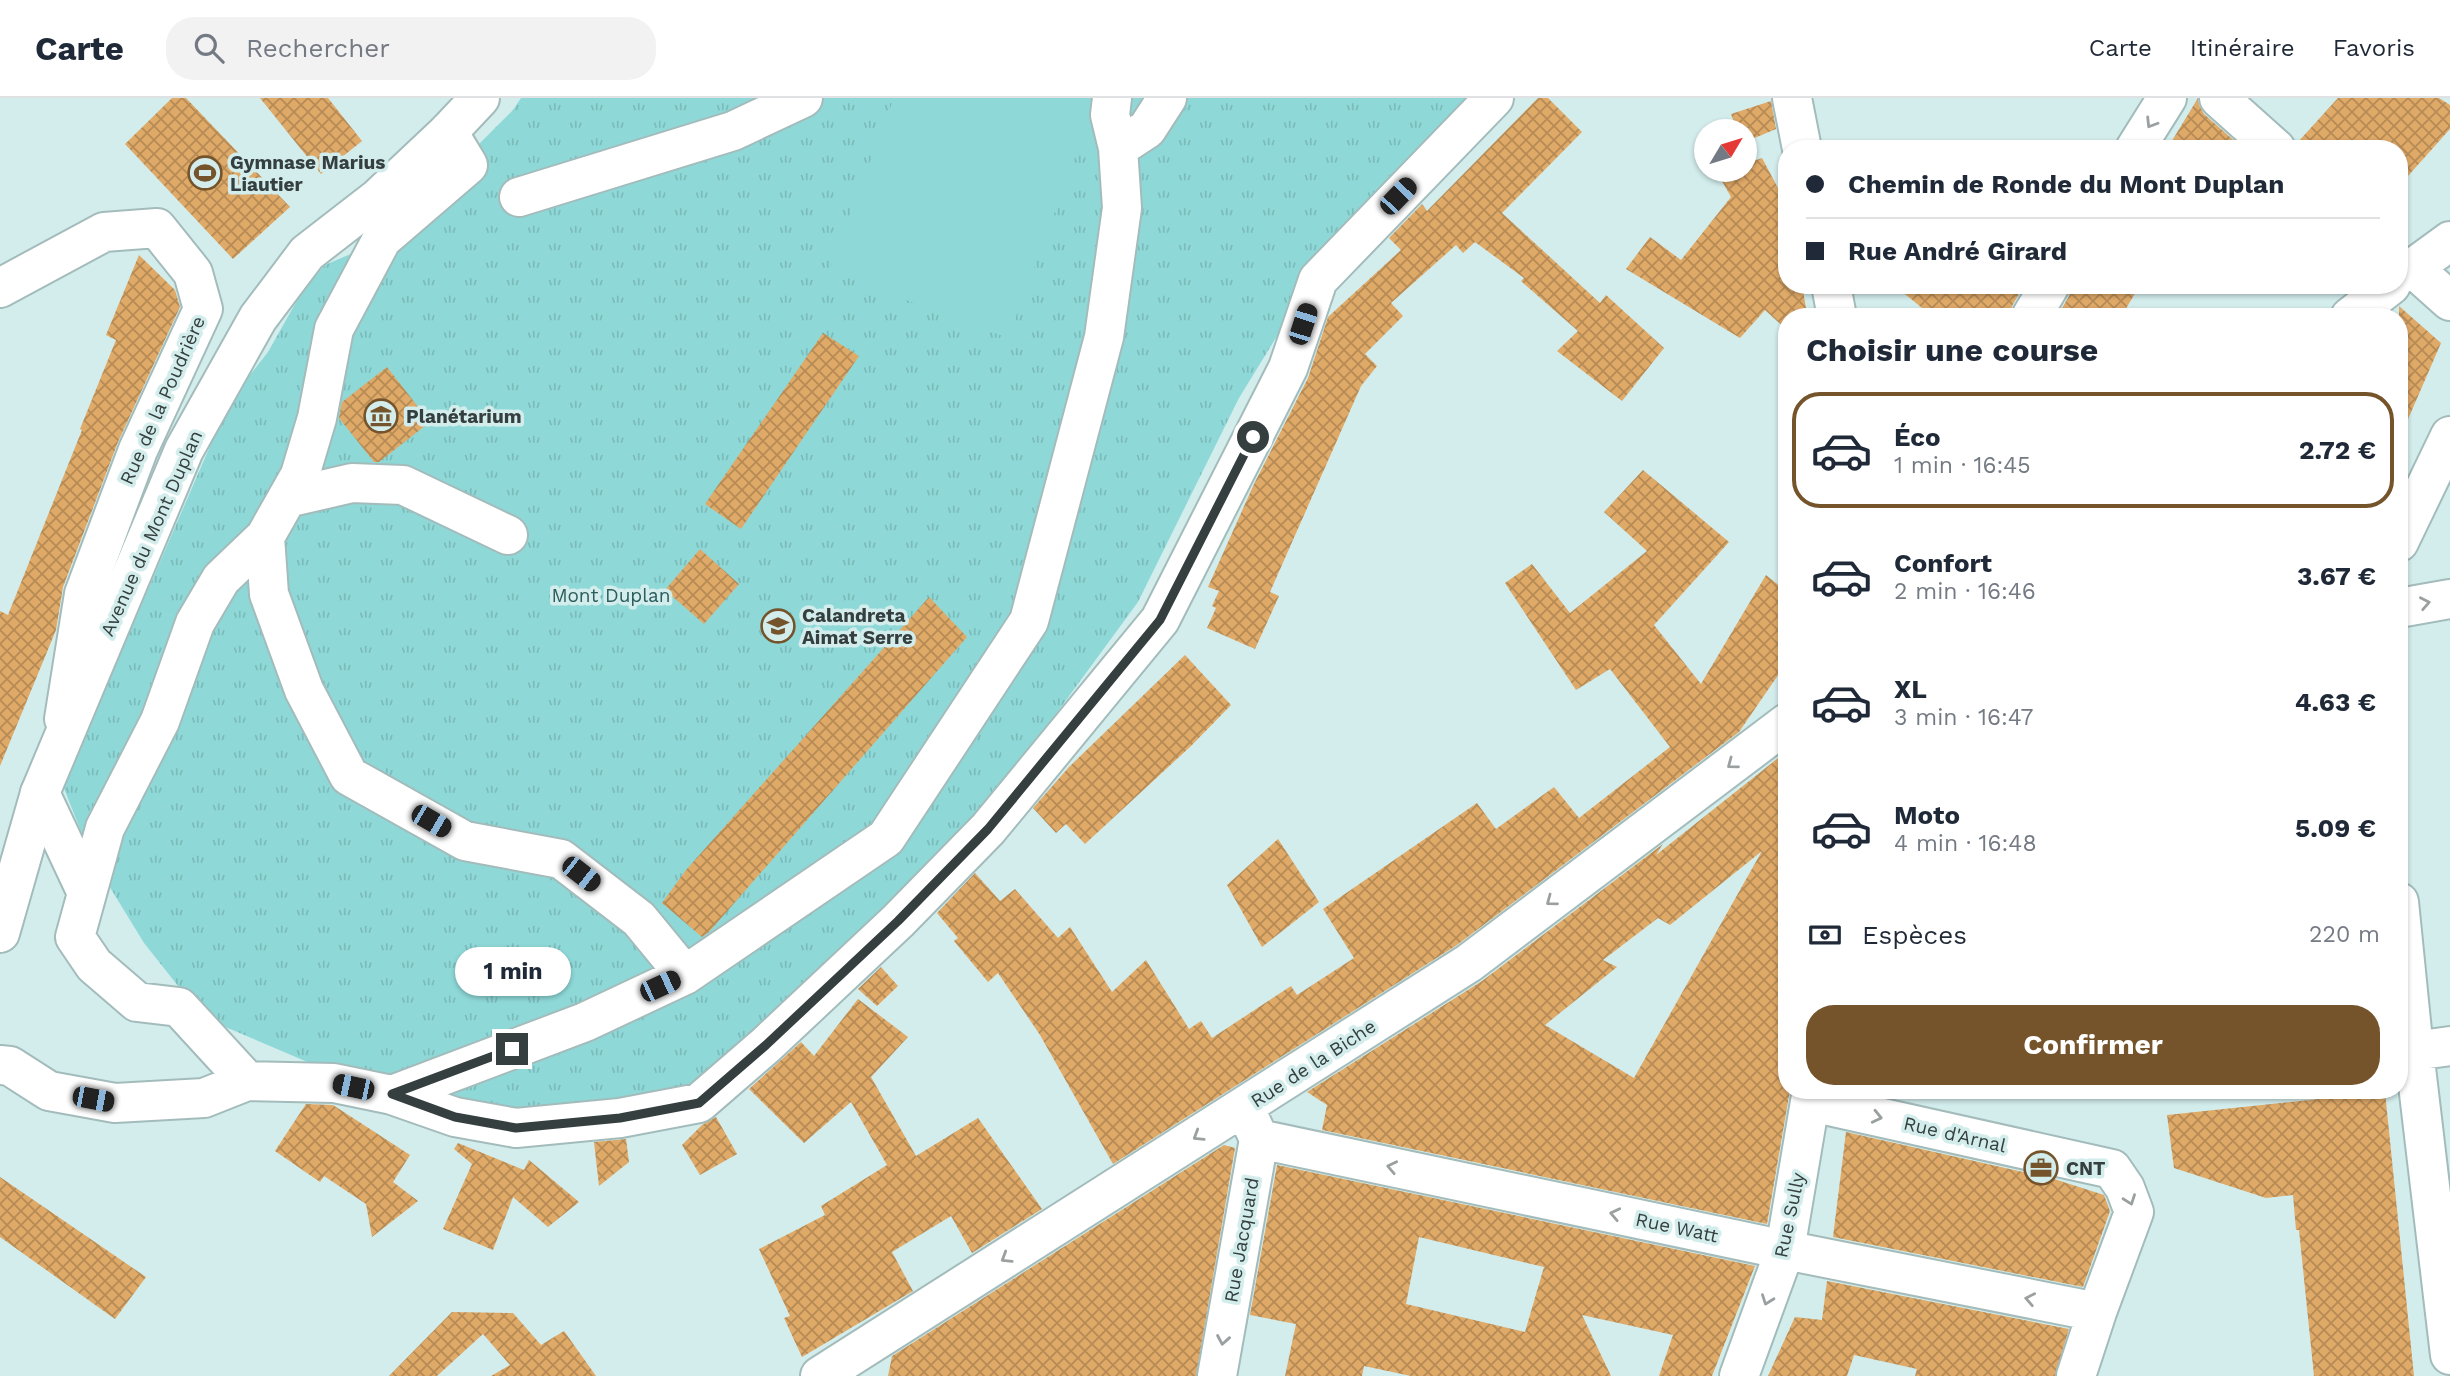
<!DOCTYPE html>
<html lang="fr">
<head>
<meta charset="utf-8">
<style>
	:root { --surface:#fff; --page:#f2f2f3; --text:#1f2937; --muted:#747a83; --line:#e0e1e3; --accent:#75542b }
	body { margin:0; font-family:"Work Sans",sans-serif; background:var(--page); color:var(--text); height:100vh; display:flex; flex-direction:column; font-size:26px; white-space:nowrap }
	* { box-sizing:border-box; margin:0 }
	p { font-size:23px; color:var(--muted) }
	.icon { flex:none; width:38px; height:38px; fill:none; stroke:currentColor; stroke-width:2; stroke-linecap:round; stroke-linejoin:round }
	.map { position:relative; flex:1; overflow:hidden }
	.details { position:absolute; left:1778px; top:210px; width:630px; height:791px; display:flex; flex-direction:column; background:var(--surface); border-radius:28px; box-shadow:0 2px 5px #0004 }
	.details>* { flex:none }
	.hud { position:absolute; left:1778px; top:42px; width:630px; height:154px; border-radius:28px; box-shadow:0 2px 5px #0004; display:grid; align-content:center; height:154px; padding:0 28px; background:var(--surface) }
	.needle { width:46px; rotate:52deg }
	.tools { position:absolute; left:1694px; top:21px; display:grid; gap:14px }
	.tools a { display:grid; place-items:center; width:63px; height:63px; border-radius:50%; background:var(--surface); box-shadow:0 2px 5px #0004; font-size:35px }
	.end { position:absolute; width:32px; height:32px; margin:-16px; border:9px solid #353f3f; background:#fff; box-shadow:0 0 0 4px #fff }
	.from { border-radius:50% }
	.bubble { position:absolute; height:49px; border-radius:24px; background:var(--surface); box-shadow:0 2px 5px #0004; font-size:23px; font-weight:700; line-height:49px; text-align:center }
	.car { position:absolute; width:21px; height:42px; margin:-21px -10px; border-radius:9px; box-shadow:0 0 5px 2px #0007; background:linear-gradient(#222 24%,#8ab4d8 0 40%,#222 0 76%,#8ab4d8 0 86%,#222 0) }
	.hud b { display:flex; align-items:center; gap:24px; height:66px; font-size:26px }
	.hud b+b { border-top:2px solid var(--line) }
	.hud i { width:18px; height:18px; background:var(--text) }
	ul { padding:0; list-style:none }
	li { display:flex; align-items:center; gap:21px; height:116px; margin:0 14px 10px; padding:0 14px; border:4px solid transparent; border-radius:28px }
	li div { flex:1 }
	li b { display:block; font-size:26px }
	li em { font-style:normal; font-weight:700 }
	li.selected { border-color:var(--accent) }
	li>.icon { width:63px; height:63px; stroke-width:1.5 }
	h2 { padding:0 28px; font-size:32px; line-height:84px }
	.pay { display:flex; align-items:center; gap:18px; height:77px; padding:0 28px; font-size:26px }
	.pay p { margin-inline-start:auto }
	.primary-button { display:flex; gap:14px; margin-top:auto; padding:14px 28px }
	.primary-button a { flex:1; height:80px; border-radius:28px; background:var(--accent); color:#fff; font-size:28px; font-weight:700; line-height:80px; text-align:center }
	header { display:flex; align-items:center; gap:42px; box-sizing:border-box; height:98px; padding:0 35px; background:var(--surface); border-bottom:2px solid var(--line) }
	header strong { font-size:33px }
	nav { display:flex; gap:38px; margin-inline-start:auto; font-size:24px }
	.search { width:490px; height:63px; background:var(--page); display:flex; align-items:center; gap:18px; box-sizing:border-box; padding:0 24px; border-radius:28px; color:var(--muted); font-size:26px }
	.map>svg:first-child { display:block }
	.grass { fill:url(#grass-tufts) }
	.pitch { fill:#8ed9d8 }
	.building { fill:url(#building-cross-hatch); fill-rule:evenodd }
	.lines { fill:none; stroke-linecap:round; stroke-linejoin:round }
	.street-casing { stroke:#a3bcbb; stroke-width:42 }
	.secondary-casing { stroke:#a3bcbb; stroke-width:42 }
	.street { stroke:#fff; stroke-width:38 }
	.secondary { stroke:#fff; stroke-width:38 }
	.oneway { stroke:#9a9f9f }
	.route { stroke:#353f3f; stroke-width:9 }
	.labels { text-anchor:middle; stroke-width:7; stroke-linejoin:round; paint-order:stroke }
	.poi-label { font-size:19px; font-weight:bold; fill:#353f3f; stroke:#d3edec; text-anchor:start }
	.street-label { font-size:19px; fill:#353f3f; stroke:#d3edec }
	.park-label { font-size:19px; fill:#2b5d5c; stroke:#d3edec }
</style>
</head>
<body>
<header>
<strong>Carte</strong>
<div class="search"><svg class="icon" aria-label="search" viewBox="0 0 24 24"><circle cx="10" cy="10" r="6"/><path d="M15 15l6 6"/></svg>Rechercher</div>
<nav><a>Carte</a><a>Itinéraire</a><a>Favoris</a></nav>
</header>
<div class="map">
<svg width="2450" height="1278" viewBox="0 0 2450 1278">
	<defs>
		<pattern id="grass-tufts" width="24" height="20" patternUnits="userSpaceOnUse" patternTransform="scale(1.75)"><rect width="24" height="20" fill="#8ed9d8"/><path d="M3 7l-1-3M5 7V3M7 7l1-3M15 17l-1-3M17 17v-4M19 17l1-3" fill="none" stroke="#7bbbba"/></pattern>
		<pattern id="building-cross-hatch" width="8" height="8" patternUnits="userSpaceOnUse" patternTransform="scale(1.75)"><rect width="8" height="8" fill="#dfa967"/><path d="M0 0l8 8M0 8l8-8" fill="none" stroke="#b68b56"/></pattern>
	</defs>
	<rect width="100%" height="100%" fill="#d3edec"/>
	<!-- grass -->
	<path class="grass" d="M 521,0 L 1474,0 L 1285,225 L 1239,300 L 1138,504 L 990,706 L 731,965 L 679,992 L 527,1017 L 324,971 L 223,928 L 186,898 L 144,845 L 103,778 L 84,741 L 63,688 L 230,302 L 268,254 L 304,190 L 325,167 L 383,142 L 513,12 Z"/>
	<!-- pitch -->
	<path class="pitch" d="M 894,0 L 1097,0 L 1008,240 L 829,173 Z"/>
	<!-- building -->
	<path class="building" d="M 172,0 L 186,0 L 290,109 L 233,161 L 125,46 Z
		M 260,0 L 328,0 L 362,43 L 321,76 Z
		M 1538,0 L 1548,0 L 1582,34 L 1502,115 L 1600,205 L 1606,197 L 1664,250 L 1622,303 L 1557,253 L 1578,233 L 1521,183 L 1524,180 L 1475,144 L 1463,155 L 1456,147 L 1391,205 L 1403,218 L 1365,256 L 1377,268 L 1361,288 L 1270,494 L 1279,498 L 1255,551 L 1207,530 L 1216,510 L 1212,508 L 1219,493 L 1208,489 L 1254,386 L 1308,280 L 1328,219 L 1401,152 L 1389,140 L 1422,106 L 1427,113 Z
		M 2198,0 L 2199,7 L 2204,16 L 2239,47 L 2237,51 L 2167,51 Z
		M 2338,0 L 2439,0 L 2450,7 L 2450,31 L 2399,88 L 2399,51 L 2297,51 L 2297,45 Z
		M 1771,3 L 1776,31 L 1745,44 L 1745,33 L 1737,33 L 1731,16 Z
		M 1762,60 L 1787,107 L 1787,187 L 1802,187 L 1806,210 L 1787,219 L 1787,232 L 1765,212 L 1740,240 L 1626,171 L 1650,139 L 1681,162 L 1731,99 L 1718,76 L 1729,72 L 1745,72 L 1745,66 Z
		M 139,157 L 175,192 L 180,209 L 118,344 L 63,489 L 56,532 L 0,668 L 0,513 L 8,517 L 82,332 L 80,331 L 116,242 L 106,237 Z
		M 1894,187 L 2024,187 L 2012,208 L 2009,219 L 1933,219 Z
		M 2072,187 L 2140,187 L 2121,219 L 2057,219 L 2069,198 Z
		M 2399,208 L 2441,245 L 2399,342 Z
		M 823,235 L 859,258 L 741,431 L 705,406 Z
		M 387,269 L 430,324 L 379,364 L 374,364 L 339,320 L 342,304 Z
		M 1643,372 L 1729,444 L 1654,527 L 1701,586 L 1766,477 L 1787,494 L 1787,564 L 1739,634 L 1457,847 L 1113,1066 L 1040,937 L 998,875 L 988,884 L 954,843 L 958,840 L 937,815 L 975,775 L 1000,803 L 1015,791 L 1058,840 L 1070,829 L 1112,894 L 1146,862 L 1189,931 L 1201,923 L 1212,940 L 1291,888 L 1297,897 L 1354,860 L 1323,811 L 1477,705 L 1496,731 L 1554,689 L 1579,720 L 1670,649 L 1610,571 L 1576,592 L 1505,485 L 1532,466 L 1570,515 L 1647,453 L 1604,414 Z
		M 700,451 L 739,486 L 704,526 L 665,492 Z
		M 929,499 L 967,539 L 709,834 L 702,839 L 662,805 L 686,772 Z
		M 1185,557 L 1231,607 L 1191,648 L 1085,746 L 1066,726 L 1056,735 L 1033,710 L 1069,669 Z
		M 1787,653 L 1787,992 L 1790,992 L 1767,1126 L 1322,1032 L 1327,1007 L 1307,994 L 1482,883 L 1663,746 L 1656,757 ZM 1762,753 L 1634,980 L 1545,927 L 1617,869 L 1603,862 L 1658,820 L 1670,827 Z
		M 1278,741 L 1319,804 L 1262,849 L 1227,787 Z
		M 881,869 L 898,888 L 877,908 L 858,891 Z
		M 858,901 L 908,939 L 871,979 L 916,1058 L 978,1020 L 1042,1111 L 972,1155 L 951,1118 L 892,1154 L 913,1193 L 802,1259 L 784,1220 L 790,1218 L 759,1151 L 825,1117 L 821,1108 L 887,1067 L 851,1004 L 804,1045 L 749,991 L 801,944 L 814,958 Z
		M 2385,994 L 2414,1278 L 2314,1278 L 2299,1132 L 2296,1132 L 2293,1097 L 2266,1100 L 2174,1070 L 2167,1017 Z
		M 306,1006 L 333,1007 L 410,1057 L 393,1084 L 418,1103 L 372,1139 L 366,1106 L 324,1078 L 320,1084 L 275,1053 Z
		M 716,1019 L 737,1056 L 700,1077 L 682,1047 L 702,1027 Z
		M 1846,1034 L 2054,1081 L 2104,1097 L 2110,1113 L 2083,1189 L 1833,1139 Z
		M 626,1041 L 629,1064 L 599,1088 L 594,1044 Z
		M 458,1045 L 524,1072 L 529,1062 L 579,1104 L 548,1129 L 513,1099 L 493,1152 L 443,1131 L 472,1066 L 454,1051 Z
		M 1224,1047 L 1235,1050 L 1196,1278 L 888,1278 L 892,1258 Z
		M 1277,1067 L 1755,1168 L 1712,1278 L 1659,1278 L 1673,1237 L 1582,1217 L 1611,1278 L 1411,1278 L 1364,1268 L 1362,1278 L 1285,1278 L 1296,1226 L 1250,1217 ZM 1419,1139 L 1544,1169 L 1525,1234 L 1406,1206 Z
		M 0,1079 L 146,1179 L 115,1221 L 0,1139 Z
		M 1827,1183 L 2069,1231 L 2055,1278 L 1915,1278 L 1917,1271 L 1854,1257 L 1847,1278 L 1768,1278 L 1795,1219 L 1822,1222 Z
		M 452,1214 L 513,1215 L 541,1247 L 564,1233 L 596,1278 L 491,1278 L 510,1267 L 483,1236 L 437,1278 L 389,1278 Z"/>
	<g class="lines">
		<defs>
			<path id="street" d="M 1792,0 L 1802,51
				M 2219,0 L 2276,51
				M 1118,50 L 1147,31 L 1167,0
				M 519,99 L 733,33 L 803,0
				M 2450,143 L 2413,170 L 2450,203
				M 1831,187 L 1837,219
				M 0,190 L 104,134 L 157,130 L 193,175 L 203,211 L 138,352 L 84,496 L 64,621
				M 2350,219 L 2391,187
				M 287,400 L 352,385 L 403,387 L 508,437
				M 265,439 L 300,377 L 317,320 L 334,231 L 382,141 L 468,67 L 448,34
				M 2399,444 L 2450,338
				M 2399,510 L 2450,501
				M 40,695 L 86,793
				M 2399,804 L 2414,953 L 2450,1257
				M 685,877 L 886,740 L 1029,523 L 1104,239 L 1122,110 L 1118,50 L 1110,17 L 1112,0
				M 2399,955 L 2450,948
				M 0,967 L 10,968 L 49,993 L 115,1005 L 204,1000 L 247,983 L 334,985 L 392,997 L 455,1019 L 516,1030 L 620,1020 L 699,1005 L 766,947 L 898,823 L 988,731 L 1160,522 L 1288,270 L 1318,182 L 1494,0
				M 247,983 L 179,909 L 137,904 L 94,867 L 75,839 L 105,730 L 160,623 L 195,525 L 221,481 L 265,439 L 269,496 L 304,592 L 349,678 L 465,743 L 561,761 L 639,821 L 685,877 L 585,924 L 392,997
				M 1811,1004 L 2112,1071 L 2125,1090 L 2134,1114 L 2097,1214 L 2076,1278
				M 1259,1041 L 1785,1152 L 2097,1214
				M 820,1278 L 1469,865 L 1787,625
				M 1217,1278 L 1259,1041 L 1248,1017"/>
			<path id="secondary" d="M 2135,51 L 2167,0
				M 2031,219 L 2050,187
				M 0,835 L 40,695 L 184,352 L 258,220 L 307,155 L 378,100 L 448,34 L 480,0
				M 1739,1278 L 1785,1152 L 1812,992"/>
		</defs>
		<!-- street casing -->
		<use href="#street" class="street-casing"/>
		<!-- secondary casing -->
		<use href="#secondary" class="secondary-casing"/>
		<!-- street -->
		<use href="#street" class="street"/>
		<!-- secondary -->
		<use href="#secondary" class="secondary"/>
	</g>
	<!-- one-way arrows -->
	<defs><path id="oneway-chevron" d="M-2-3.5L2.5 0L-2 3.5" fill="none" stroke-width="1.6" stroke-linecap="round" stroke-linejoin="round" transform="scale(1.75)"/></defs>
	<g class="oneway">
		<use href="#oneway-chevron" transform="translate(2151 25) rotate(122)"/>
		<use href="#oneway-chevron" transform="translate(2425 505) rotate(-11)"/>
		<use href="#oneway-chevron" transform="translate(1732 666) rotate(143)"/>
		<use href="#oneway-chevron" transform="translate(1551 803) rotate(143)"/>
		<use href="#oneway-chevron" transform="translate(1877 1019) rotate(13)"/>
		<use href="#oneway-chevron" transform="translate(1198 1038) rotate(148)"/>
		<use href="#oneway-chevron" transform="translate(1392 1069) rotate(-168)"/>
		<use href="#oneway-chevron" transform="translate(2130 1102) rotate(70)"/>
		<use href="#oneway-chevron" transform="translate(1615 1116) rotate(-168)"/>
		<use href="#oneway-chevron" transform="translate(1006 1160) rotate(148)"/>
		<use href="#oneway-chevron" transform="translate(2030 1201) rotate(-169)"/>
		<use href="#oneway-chevron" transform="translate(1767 1202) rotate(110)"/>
		<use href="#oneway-chevron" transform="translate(1223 1242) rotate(100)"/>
	</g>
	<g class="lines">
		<!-- route -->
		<path class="route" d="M 512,951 L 392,996 L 455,1019 L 516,1030 L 620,1020 L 699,1005 L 766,947 L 898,823 L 988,731 L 1160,522 L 1253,339"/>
	</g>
	<!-- icons -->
	<defs>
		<symbol id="stadium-ring" viewBox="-11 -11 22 22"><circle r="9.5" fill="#d3edec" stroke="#75542b" stroke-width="1.5"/><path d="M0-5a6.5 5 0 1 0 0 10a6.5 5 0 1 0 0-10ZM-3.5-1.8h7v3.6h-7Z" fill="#75542b"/></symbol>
		<symbol id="museum-ring" viewBox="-11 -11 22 22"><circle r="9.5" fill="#d3edec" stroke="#75542b" stroke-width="1.5"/><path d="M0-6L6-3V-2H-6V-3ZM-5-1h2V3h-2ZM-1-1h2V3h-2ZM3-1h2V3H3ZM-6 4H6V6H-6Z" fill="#75542b"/></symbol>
		<symbol id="school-ring" viewBox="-11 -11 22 22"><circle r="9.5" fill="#d3edec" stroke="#75542b" stroke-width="1.5"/><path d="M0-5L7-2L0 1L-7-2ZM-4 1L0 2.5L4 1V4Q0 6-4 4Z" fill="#75542b"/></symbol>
		<symbol id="office-ring" viewBox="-11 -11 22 22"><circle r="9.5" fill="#d3edec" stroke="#75542b" stroke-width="1.5"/><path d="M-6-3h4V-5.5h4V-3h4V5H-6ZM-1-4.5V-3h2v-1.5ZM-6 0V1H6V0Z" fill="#75542b"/></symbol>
	</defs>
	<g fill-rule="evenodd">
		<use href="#stadium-ring" x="186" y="56" width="38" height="38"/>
		<use href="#museum-ring" x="362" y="299" width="38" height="38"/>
		<use href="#school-ring" x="759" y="509" width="38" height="38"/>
		<use href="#office-ring" x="2022" y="1051" width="38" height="38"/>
	</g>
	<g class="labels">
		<!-- poi labels -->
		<g class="poi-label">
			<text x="230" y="71">Gymnase Marius<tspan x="230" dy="22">Liautier</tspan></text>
			<text x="406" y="325">Planétarium</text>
			<text x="802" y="524">Calandreta<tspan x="802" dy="22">Aimat Serre</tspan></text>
			<text x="2066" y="1077">CNT</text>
		</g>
		<!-- street labels -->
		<g class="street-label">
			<text transform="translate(162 302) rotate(-66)" y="7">Rue de la Poudrière</text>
			<text transform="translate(151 435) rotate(-66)" y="7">Avenue du Mont Duplan</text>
			<text transform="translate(1313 965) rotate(-33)" y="7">Rue de la Biche</text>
			<text transform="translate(1955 1036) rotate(13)" y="7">Rue d'Arnal</text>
			<text transform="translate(1789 1117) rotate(-78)" y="7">Rue Sully</text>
			<text transform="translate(1677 1129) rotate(12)" y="7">Rue Watt</text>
			<text transform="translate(1241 1142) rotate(-80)" y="7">Rue Jacquard</text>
		</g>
		<!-- park labels -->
		<g class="park-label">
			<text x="611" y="504">Mont Duplan</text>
		</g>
	</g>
</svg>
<div class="tools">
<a><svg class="needle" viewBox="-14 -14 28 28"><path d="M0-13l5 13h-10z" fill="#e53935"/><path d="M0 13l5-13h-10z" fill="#747a83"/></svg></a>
</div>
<i class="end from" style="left:1253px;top:339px"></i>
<i class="end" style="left:512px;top:951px"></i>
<div class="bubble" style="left:455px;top:849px;width:116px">1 min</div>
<i class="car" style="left:1398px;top:98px;rotate:44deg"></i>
<i class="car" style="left:1303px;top:226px;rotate:18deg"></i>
<i class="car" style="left:431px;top:723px;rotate:120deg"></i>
<i class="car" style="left:581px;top:776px;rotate:128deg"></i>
<i class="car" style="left:660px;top:888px;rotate:65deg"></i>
<i class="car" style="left:353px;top:989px;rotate:282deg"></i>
<i class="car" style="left:93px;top:1001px;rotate:101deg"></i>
<div class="hud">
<b><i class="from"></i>Chemin de Ronde du Mont Duplan</b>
<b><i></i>Rue André Girard</b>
</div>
<section class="details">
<h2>Choisir une course</h2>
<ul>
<li class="selected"><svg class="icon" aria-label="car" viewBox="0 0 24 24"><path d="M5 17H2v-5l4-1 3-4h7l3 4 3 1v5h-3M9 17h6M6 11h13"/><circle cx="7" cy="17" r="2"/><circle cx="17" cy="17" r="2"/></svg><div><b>Éco</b><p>1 min · 16:45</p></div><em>2.72 €</em></li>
<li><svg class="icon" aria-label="car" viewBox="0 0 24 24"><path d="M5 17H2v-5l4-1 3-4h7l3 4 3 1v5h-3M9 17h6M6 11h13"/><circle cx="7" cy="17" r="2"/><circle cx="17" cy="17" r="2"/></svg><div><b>Confort</b><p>2 min · 16:46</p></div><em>3.67 €</em></li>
<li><svg class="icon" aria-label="car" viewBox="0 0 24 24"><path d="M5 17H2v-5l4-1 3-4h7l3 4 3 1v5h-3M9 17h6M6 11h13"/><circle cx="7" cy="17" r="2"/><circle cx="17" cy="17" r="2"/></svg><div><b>XL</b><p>3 min · 16:47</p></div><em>4.63 €</em></li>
<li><svg class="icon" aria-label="car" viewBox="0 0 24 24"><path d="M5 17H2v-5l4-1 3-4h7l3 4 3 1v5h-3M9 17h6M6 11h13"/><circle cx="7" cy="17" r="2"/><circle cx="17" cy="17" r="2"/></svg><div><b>Moto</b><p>4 min · 16:48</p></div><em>5.09 €</em></li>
</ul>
<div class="pay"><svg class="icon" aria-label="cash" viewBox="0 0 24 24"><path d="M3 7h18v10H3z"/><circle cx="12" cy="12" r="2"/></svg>Espèces<p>220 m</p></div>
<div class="primary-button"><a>Confirmer</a></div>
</section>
</div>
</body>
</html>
